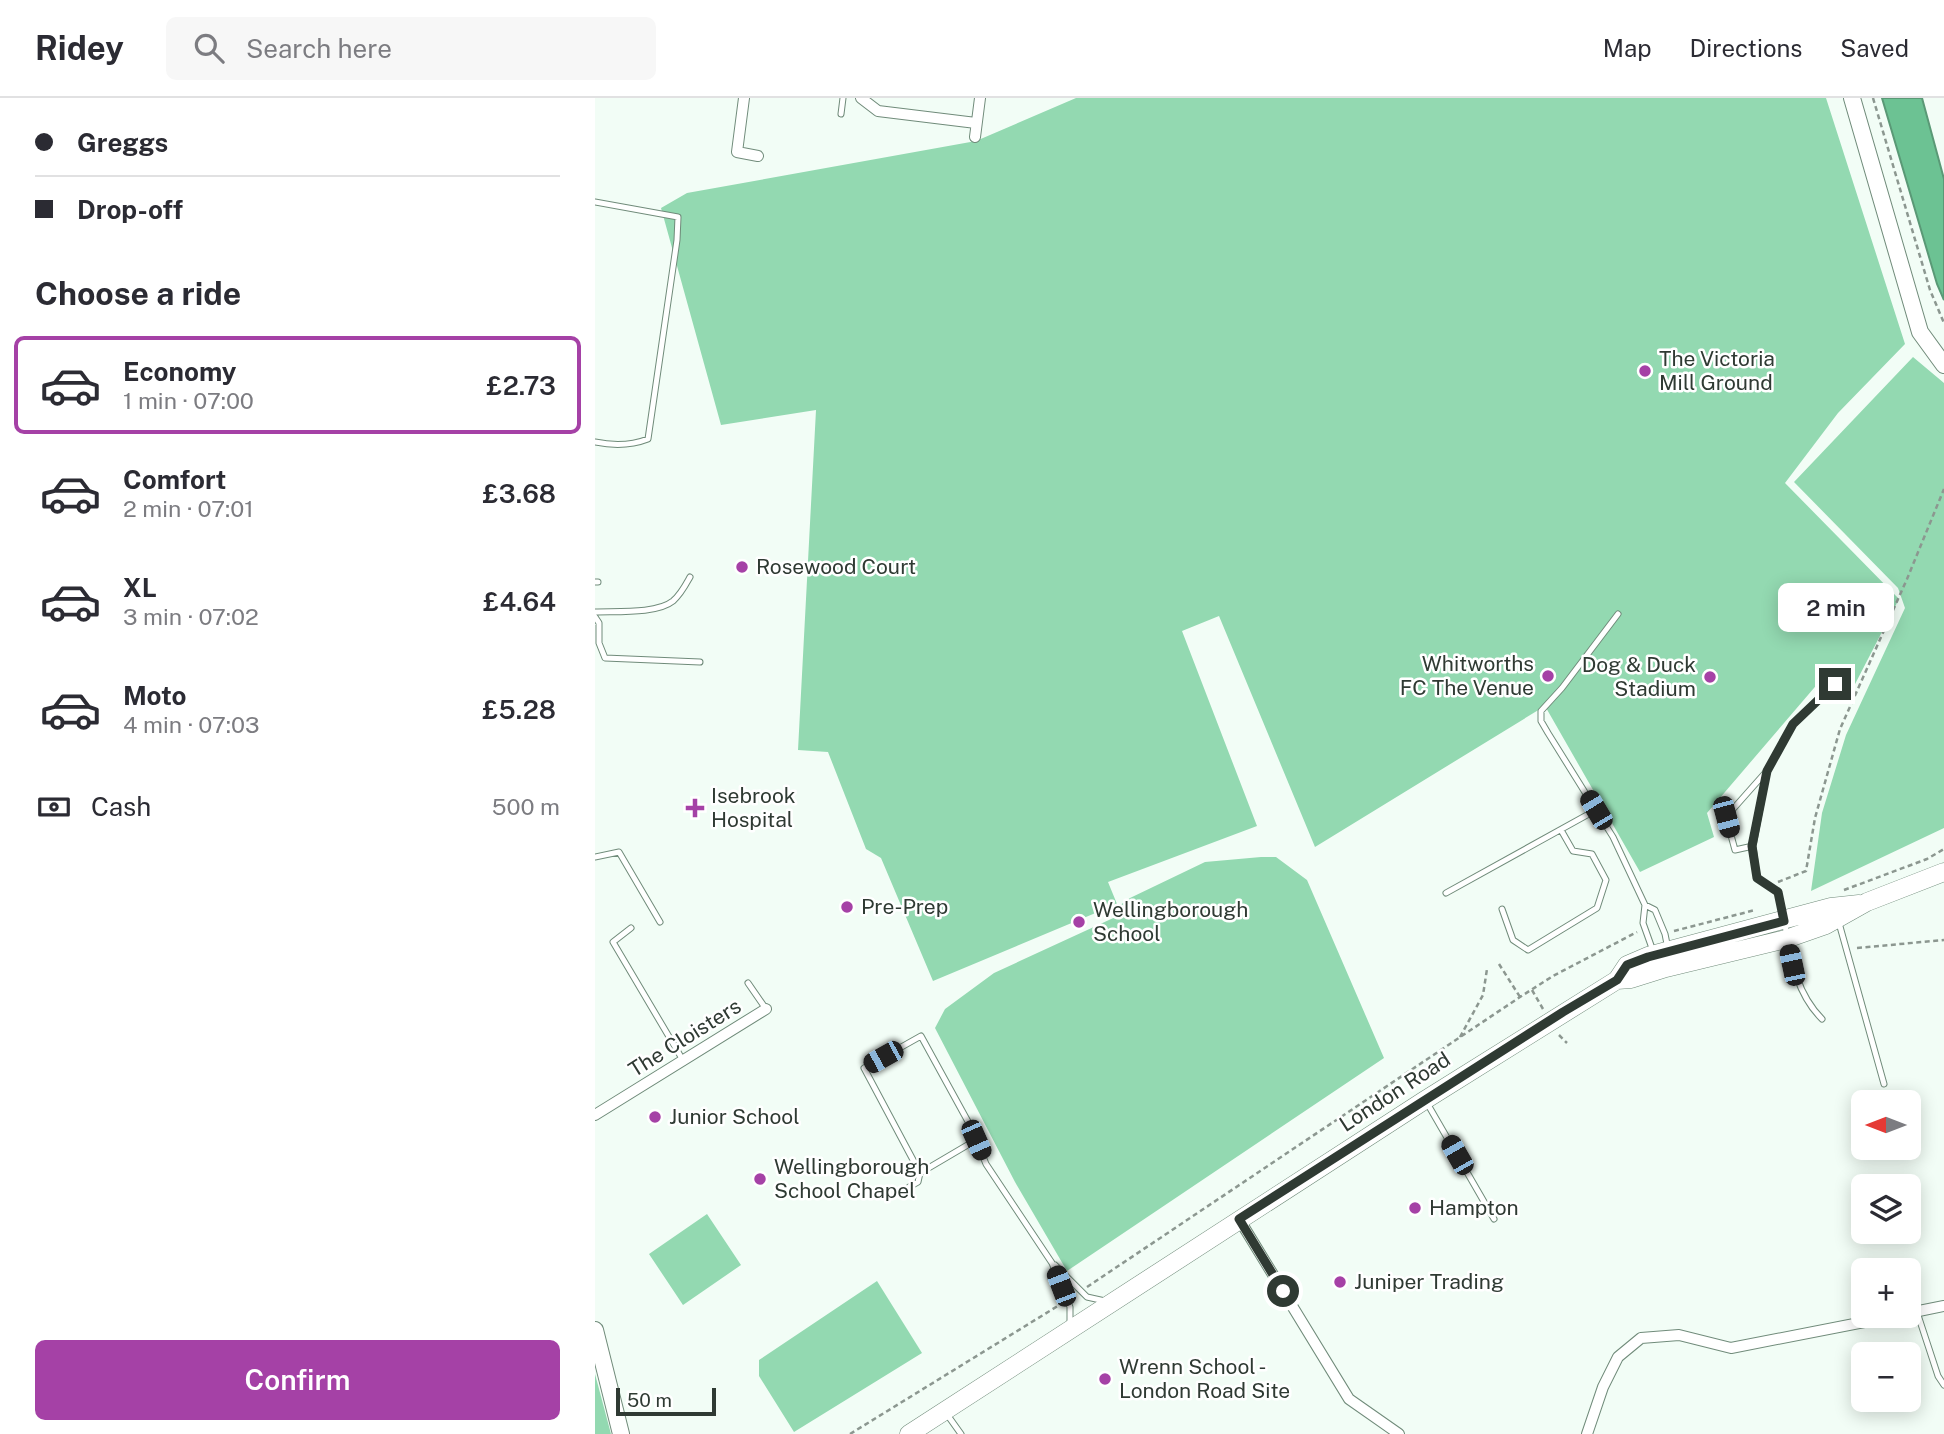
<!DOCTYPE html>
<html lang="en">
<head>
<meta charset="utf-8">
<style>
	:root { --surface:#fff; --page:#f7f7f7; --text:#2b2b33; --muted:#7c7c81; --line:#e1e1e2; --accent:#a541a6 }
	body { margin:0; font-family:"Public Sans",sans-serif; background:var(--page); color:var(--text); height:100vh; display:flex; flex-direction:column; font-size:26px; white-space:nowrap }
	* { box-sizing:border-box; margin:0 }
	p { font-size:23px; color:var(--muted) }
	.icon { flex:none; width:38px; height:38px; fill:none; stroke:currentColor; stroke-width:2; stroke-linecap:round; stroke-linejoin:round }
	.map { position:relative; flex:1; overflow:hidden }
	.panel { display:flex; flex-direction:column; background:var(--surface); width:595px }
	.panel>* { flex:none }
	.banner { display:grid; align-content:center; height:154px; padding:0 35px; background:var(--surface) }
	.needle { width:46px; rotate:270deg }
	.tools { position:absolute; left:1256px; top:992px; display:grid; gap:14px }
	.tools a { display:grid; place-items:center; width:70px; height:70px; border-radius:10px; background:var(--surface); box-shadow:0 4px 18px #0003; font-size:35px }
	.scale { position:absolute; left:21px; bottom:18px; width:100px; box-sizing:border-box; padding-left:7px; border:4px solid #2f3a33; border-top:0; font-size:19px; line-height:24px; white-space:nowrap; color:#2f3a33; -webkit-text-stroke:5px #fff; paint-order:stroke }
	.end { position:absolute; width:32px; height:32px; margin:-16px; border:9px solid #2f3a33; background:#fff; box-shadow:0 0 0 4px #fff }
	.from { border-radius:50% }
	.bubble { position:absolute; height:49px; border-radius:10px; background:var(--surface); box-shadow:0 4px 18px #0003; font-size:23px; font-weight:600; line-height:49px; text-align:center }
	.car { position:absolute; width:21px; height:42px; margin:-21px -10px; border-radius:9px; box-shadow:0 0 5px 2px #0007; background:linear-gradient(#222 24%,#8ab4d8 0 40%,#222 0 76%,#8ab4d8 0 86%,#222 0) }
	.banner b { display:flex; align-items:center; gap:24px; height:66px; font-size:26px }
	.banner b+b { border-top:2px solid var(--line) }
	.banner i { width:18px; height:18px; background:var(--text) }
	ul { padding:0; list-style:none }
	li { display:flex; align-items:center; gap:21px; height:98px; margin:0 14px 10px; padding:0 21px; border:4px solid transparent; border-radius:10px }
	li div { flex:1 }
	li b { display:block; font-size:26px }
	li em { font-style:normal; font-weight:600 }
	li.selected { border-color:var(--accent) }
	li>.icon { width:63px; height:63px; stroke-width:1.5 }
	h2 { padding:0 35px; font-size:32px; line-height:84px }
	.pay { display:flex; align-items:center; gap:18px; height:77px; padding:0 35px; font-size:26px }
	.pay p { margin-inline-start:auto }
	.button { display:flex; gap:14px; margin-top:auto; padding:14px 35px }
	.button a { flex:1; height:80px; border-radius:10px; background:var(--accent); color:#fff; font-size:28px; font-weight:600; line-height:80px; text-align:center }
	header { display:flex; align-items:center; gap:42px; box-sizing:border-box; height:98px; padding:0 35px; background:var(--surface); border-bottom:2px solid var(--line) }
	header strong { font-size:33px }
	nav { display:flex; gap:38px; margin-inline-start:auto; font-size:24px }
	.search { width:490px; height:63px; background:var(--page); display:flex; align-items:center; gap:18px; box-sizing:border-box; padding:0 24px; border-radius:10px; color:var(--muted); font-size:26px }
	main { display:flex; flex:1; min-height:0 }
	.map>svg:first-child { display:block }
	.green { fill:#93d9b1 }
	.water { fill:#6cc293; stroke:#5a9976; stroke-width:2 }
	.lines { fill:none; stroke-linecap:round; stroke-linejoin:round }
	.lane-casing { stroke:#708b7a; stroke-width:7 }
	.street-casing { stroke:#708b7a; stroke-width:12 }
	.secondary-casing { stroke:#708b7a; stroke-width:18 }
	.primary-casing { stroke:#708b7a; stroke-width:19 }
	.path { stroke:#8c9790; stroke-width:2.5; stroke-dasharray:5 3.5; stroke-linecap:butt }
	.lane { stroke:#fff; stroke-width:5 }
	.street { stroke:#fff; stroke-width:10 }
	.secondary { stroke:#fff; stroke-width:16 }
	.primary { stroke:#fff; stroke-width:18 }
	.route { stroke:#2f3a33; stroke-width:9 }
	.poi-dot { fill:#a541a6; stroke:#fff; stroke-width:2.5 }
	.labels { text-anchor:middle; stroke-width:5; stroke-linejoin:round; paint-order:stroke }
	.poi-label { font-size:21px; fill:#2f3a33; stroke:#fff; text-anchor:start }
	.street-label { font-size:21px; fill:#2f3a33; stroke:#fff }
</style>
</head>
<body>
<header>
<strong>Ridey</strong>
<div class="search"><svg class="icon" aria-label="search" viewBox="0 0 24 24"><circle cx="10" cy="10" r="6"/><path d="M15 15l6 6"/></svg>Search here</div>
<nav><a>Map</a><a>Directions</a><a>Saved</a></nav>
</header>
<main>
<section class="panel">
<div class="banner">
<b><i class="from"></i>Greggs</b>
<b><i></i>Drop-off</b>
</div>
<h2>Choose a ride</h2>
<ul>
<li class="selected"><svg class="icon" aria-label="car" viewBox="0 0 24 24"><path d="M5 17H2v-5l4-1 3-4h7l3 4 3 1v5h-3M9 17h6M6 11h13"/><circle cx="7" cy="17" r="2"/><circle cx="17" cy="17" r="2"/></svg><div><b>Economy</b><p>1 min · 07:00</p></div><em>£2.73</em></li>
<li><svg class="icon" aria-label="car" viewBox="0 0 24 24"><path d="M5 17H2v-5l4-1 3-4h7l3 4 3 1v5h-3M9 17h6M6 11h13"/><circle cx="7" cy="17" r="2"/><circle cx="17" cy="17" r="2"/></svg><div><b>Comfort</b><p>2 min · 07:01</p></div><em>£3.68</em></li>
<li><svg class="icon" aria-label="car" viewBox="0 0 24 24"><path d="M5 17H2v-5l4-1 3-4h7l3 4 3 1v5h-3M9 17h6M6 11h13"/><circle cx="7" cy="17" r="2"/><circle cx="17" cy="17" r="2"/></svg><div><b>XL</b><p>3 min · 07:02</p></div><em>£4.64</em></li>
<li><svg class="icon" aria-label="car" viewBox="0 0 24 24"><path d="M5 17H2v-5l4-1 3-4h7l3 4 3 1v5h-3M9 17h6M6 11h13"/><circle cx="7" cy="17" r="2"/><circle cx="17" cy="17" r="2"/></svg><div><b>Moto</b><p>4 min · 07:03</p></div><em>£5.28</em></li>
</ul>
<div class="pay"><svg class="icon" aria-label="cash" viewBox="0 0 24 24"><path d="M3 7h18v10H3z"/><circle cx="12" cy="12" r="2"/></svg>Cash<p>500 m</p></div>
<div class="button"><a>Confirm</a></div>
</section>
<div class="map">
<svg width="1349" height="1336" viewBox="0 0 1349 1336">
	<rect width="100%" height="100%" fill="#f2fdf6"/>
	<!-- green -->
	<path class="green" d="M 481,0 L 1231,0 L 1310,246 L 1243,315 L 1190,385 L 1304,501 L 1258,590 L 1237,569 L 1112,715 L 1119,739 L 1045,774 L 950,608 L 720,749 L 624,518 L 587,533 L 662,728 L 513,784 L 522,806 L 338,883 L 286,760 L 271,751 L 233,654 L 203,652 L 221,312 L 126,327 L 66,110 L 92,95 L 381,43 Z
		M 1318,259 L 1349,285 L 1349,730 L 1216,793 L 1227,715 L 1251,637 L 1310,510 L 1303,490 L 1199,384 Z
		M 666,759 L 681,759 L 712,782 L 789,960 L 472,1173 L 420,1084 L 340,930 L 350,911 L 399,875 L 527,816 L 524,808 L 535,800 L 610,764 Z
		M 112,1116 L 146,1167 L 88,1207 L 54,1156 Z
		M 282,1183 L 327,1255 L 199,1334 L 164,1278 L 164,1262 Z
		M 0,1276 L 16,1336 L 0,1336 Z"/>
	<!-- water -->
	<path class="water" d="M 1287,0 L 1327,0 L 1349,81 L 1349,202 L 1342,186 Z"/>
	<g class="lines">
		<defs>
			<path id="lane" d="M 246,16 L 248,0
				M 0,104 L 83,119 L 82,142 L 53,341 C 35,348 19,348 0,344
				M 0,484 L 3,484
				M 0,514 C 21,513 62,516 78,503 C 86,496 90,488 95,479
				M 0,519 L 4,525 L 4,545 L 10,560 L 105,564
				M 1001,712 L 953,635 L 946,623 L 946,613 L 967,590 L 1023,516
				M 1158,748 L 1140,752 L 1131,719 L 1170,675
				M 0,759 L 24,754 L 65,824
				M 851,795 L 1001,712 L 1018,739 L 1050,807 L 1048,825 L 1058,853
				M 1050,807 L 1060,812 L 1070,836 L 1073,851
				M 907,811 L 918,842 L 933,852 L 1002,810 L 1011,782 L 997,756 L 978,753 L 966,732
				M 1244,825 L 1289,986
				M 36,830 L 18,844 L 89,964
				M 153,885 L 171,911
				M 1227,921 C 1193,887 1195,839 1183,794 L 1162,780 L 1158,748 L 1172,673 L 1198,626 L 1240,586
				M 832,1005 L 899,1121
				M 325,1075 L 381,1042
				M 314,1089 L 323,1084 L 325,1075 L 269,970 L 326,938 L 376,1029 L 391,1066 L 457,1165 L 475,1209 L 475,1225
				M 460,1167 L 492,1199 L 510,1203
				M 1322,1214 L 1343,1278 L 1349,1287
				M 351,1315 L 366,1336"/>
			<path id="street" d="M 149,0 L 142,54 L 163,58
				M 266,0 L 283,13 L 381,25
				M 380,39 L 385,0
				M 0,1017 L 171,911
				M 644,1121 L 754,1301 L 804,1336
				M 1314,1215 L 1349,1208
				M 992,1336 L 1008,1289 L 1023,1259 L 1046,1240 L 1084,1237 L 1136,1250 L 1300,1218"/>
			<path id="secondary" d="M 1257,0 L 1325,234 L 1349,267
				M 0,1232 L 26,1336"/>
			<path id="primary" d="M 1022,882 L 1032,867 L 1053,858 L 1236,809 L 1264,806
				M 314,1336 L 830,1002 L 1022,882 L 1036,881 L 1071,870 L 1191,841 L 1231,827 L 1272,804 L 1349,774"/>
		</defs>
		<!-- lane casing -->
		<use href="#lane" class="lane-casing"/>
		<!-- street casing -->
		<use href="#street" class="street-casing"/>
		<!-- secondary casing -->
		<use href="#secondary" class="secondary-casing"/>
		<!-- primary casing -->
		<use href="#primary" class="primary-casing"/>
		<!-- path -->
		<path class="path" d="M 1278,0 L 1335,192 L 1349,225
			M 1183,784 L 1211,773 L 1220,720 L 1245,631 L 1312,481 L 1349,391
			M 1249,792 L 1332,761 L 1349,751
			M 1079,833 L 1160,812
			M 1262,850 L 1349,842
			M 904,866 L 925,899
			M 937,892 L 948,911
			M 964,937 L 972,945
			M 865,939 L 888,897 L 892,871
			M 492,1189 L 925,899 L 958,878 L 1042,834
			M 255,1336 L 466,1206"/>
		<!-- lane -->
		<use href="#lane" class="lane"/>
		<!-- street -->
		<use href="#street" class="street"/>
		<!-- secondary -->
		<use href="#secondary" class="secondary"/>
		<!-- primary -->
		<use href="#primary" class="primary"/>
	</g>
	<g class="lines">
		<!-- route -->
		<path class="route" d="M 688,1193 L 644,1121 L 968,914 L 1022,882 L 1032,867 L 1053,859 L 1189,823 L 1183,794 L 1162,780 L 1157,748 L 1172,673 L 1198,626 L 1240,586"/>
	</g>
	<!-- markers -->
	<g class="poi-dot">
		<circle cx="1050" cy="273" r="7"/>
		<circle cx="147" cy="469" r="7"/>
		<circle cx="953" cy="578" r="7"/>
		<circle cx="1115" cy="579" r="7"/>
		<path d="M96.5 699.5h7v7h7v7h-7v7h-7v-7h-7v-7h7z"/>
		<circle cx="252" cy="809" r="7"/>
		<circle cx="484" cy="824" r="7"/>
		<circle cx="60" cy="1019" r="7"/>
		<circle cx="165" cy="1081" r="7"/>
		<circle cx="820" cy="1110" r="7"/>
		<circle cx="745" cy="1184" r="7"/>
		<circle cx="510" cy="1281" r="7"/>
	</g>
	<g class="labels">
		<!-- poi labels -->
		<g class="poi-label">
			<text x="1064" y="268">The Victoria<tspan x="1064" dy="24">Mill Ground</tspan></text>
			<text x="161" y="476">Rosewood Court</text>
			<text x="939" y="573" text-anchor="end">Whitworths<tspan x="939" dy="24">FC The Venue</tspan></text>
			<text x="1101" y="574" text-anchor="end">Dog &amp; Duck<tspan x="1101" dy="24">Stadium</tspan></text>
			<text x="116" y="705">Isebrook<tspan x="116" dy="24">Hospital</tspan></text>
			<text x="266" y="816">Pre-Prep</text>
			<text x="498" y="819">Wellingborough<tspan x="498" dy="24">School</tspan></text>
			<text x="74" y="1026">Junior School</text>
			<text x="179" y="1076">Wellingborough<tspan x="179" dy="24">School Chapel</tspan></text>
			<text x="834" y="1117">Hampton</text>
			<text x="759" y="1191">Juniper Trading</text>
			<text x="524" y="1276">Wrenn School -<tspan x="524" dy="24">London Road Site</tspan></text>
		</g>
		<!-- street labels -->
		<g class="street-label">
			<text transform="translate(90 940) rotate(-32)" y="7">The Cloisters</text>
			<text transform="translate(800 994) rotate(-33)" y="7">London Road</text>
		</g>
	</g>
</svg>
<div class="tools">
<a><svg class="needle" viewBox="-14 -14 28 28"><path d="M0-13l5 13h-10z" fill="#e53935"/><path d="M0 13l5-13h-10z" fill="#7c7c81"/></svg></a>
<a><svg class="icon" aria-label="layers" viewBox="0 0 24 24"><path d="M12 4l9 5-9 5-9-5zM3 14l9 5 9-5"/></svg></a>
<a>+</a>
<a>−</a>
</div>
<div class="scale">50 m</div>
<i class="end from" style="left:688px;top:1193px"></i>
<i class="end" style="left:1240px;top:586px"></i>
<div class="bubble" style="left:1183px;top:485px;width:116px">2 min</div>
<i class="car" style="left:1001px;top:712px;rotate:329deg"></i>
<i class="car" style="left:1131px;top:719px;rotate:165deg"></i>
<i class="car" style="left:1197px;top:867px;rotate:348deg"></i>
<i class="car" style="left:288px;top:959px;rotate:241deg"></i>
<i class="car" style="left:381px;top:1042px;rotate:156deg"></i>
<i class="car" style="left:862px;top:1057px;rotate:330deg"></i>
<i class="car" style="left:466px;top:1188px;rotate:339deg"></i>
</div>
</main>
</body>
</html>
